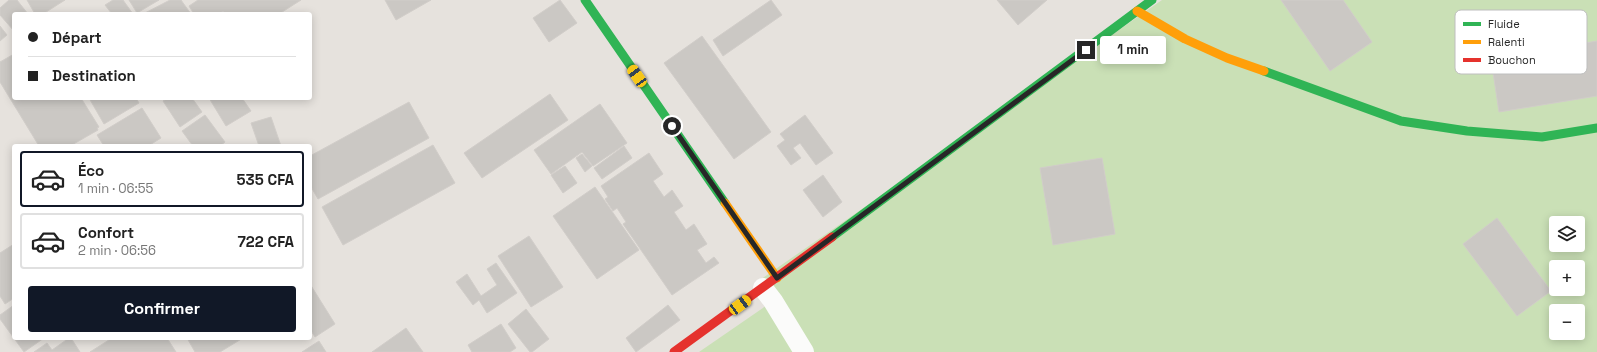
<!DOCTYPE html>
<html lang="fr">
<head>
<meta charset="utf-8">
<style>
	:root { --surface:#fff; --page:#f6f6f6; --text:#222; --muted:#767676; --line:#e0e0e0; --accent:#111827 }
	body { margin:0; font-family:"Space Grotesk",sans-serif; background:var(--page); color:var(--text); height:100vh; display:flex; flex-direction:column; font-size:15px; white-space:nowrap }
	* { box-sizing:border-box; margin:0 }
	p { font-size:13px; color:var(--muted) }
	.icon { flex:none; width:22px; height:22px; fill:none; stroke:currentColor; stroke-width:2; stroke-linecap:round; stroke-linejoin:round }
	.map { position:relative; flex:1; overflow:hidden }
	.details { position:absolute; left:12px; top:144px; width:300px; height:196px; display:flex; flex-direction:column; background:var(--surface); border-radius:4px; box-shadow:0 2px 10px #0003 }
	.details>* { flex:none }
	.hud { position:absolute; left:12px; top:12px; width:300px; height:88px; border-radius:4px; box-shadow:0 2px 10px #0003; display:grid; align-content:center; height:88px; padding:0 16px; background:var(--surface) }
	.fabs { position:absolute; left:1549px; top:216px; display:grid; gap:8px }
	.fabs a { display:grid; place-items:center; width:36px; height:36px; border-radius:4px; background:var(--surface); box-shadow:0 2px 10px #0003; font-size:20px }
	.end { position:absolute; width:18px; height:18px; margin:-9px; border:5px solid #272727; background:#fff; box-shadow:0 0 0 2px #fff }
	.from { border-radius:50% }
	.bubble { position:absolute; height:28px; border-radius:4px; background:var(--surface); box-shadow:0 2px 10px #0003; font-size:13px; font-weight:700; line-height:28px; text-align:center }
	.car { position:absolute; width:12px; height:24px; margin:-12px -6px; border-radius:5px; box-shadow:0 0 3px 1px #0007; background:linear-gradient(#f5c518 24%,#345 0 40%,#f5c518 0 76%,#345 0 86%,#f5c518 0) }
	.hud b { display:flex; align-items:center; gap:14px; height:38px; font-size:15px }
	.hud b+b { border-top:1px solid var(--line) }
	.hud i { width:10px; height:10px; background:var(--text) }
	ul { padding:7px 0 0; list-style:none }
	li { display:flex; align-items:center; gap:12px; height:56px; margin:0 8px 6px; padding:0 8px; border:2px solid var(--line); border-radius:4px }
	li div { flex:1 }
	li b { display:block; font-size:15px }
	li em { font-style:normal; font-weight:700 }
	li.on { border-color:var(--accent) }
	li>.icon { width:36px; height:36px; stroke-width:1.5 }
	.cta { display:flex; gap:8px; margin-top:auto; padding:8px 16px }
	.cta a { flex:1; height:46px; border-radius:4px; background:var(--accent); color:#fff; font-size:16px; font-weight:700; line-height:46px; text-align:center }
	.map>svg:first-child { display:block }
	.green { fill:#cae0b6; fill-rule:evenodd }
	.building { fill:#cbc8c4; stroke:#d1cdc9 }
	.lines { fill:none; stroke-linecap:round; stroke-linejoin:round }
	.lane { stroke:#fbfbfa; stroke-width:20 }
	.fast { stroke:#30b455; stroke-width:9 }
	.slow { stroke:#ff9f0a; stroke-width:9 }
	.jam { stroke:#e5322d; stroke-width:9 }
	.route { stroke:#272727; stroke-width:5 }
	.key { fill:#fff; stroke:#bebebe; stroke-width:1 }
	.key-label { font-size:11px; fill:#272727 }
</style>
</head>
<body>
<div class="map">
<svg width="1597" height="352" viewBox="0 0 1597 352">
	<rect width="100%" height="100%" fill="#e6e2dd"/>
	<!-- green -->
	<path class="green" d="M 1162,0 L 1597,0 L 1597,352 L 699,352 L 773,301 L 760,280 ZM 1556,223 L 1578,223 L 1578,245 L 1556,245 ZM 1556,267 L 1578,267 L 1578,289 L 1556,289 ZM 1556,311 L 1578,311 L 1578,333 L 1556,333 Z"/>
	<!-- building -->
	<path class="building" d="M 9,0 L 17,0 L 28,14 L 14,14 L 14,31 L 0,15 L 0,8 Z
		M 27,0 L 65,0 L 43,14 L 35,14 Z
		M 113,0 L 123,0 L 133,14 L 112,14 L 105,5 Z
		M 129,0 L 159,0 L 137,13 Z
		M 170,0 L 181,0 L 191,14 L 143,14 Z
		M 198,0 L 301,0 L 279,14 L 225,14 L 223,11 L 219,14 L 194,14 L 189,6 Z
		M 385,0 L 431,0 L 396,20 Z
		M 560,0 L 577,23 L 549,42 L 533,18 Z
		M 771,0 L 782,15 L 723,56 L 713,40 Z
		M 997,0 L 1047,0 L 1018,25 Z
		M 1281,0 L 1343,0 L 1372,42 L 1330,71 Z
		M 0,26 L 7,35 L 0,41 Z
		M 702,36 L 771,132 L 734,159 L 664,63 Z
		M 1597,41 L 1597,96 L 1499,112 L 1491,59 Z
		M 14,54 L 14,98 L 81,98 L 99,127 L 97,128 L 98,130 L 70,146 L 39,146 L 0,82 L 0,62 Z
		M 550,94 L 568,120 L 482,178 L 464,153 Z
		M 89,98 L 136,98 L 139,103 L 104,124 Z
		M 168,98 L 192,98 L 202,112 L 180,127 L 163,101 Z
		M 209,98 L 242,98 L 251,111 L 226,126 Z
		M 409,102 L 429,138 L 318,199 L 310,185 L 310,156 Z
		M 600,104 L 627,143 L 593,166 L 582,152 L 551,174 L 534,150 Z
		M 142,108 L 161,138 L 148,146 L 104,146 L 97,135 Z
		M 205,115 L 225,142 L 220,146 L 193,146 L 182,131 Z
		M 805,115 L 833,153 L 816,165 L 800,143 L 793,148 L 801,158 L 791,165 L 777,146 L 785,140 L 780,134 Z
		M 271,117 L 281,146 L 259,146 L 251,123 Z
		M 433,145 L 455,183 L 343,245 L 322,207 Z
		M 624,146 L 632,158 L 602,179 L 594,168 Z
		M 649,153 L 663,174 L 653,181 L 664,197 L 672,190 L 683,206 L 674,212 L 686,230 L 694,224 L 707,244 L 697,250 L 706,263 L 714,257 L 719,263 L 672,295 L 623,224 L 626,222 L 617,208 L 613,211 L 605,199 L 608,197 L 601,186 Z
		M 582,154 L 592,166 L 585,172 L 576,158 Z
		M 1102,158 L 1115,234 L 1053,245 L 1040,168 Z
		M 565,166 L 577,183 L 563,193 L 551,175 Z
		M 823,175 L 842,202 L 823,217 L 803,190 Z
		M 595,187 L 639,250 L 597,279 L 553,216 Z
		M 1497,218 L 1551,291 L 1517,316 L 1463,244 Z
		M 529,236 L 563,287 L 531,307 L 498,256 Z
		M 14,244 L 14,298 L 5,304 L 0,296 L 0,253 Z
		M 496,263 L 517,293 L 487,313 L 479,300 L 473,305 L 456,282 L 467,274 L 481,296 L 497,285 L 487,269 Z
		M 310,284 L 335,324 L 315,337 L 310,329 Z
		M 14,305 L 14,338 L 44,338 L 24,352 L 0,319 L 0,315 Z
		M 668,305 L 680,320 L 636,352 L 626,338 Z
		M 526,309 L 549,339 L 532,352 L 530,352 L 508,324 Z
		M 501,324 L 516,348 L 510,352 L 472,352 L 468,345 Z
		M 406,328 L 423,352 L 372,352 Z
		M 69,338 L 71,338 L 80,352 L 34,352 L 47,343 L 52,350 Z
		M 112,338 L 167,338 L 176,352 L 90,352 Z
		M 187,338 L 243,338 L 220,352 L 195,352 Z
		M 319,341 L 326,352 L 302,352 Z"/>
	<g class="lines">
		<!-- lane -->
		<path class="lane" d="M 763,288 L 773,301 L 804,352"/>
		<!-- fast -->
		<path class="fast" d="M 585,0 L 725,203
			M 1264,71 L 1401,121 L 1467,131 L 1542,137 L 1597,128
			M 832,237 L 1152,0"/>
		<!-- slow -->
		<path class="slow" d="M 1137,11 L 1185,39 L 1227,58 L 1264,71
			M 725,203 L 777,278"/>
		<!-- jam -->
		<path class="jam" d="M 674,352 L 832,237"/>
	</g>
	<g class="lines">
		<!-- route -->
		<path class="route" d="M 672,126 L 777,278 L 1086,50"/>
	</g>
	<!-- legend -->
	<rect x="1455" y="10" width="132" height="64" rx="6" class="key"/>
	<rect x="1463" y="22" width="18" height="4" fill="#30b455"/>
	<rect x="1463" y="40" width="18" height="4" fill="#ff9f0a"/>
	<rect x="1463" y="58" width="18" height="4" fill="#e5322d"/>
	<g class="key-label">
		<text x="1488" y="28">Fluide</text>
		<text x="1488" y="46">Ralenti</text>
		<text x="1488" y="64">Bouchon</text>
	</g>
</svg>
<div class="fabs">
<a><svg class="icon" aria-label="layers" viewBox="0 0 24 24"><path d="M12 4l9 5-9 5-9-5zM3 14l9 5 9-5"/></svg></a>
<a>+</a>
<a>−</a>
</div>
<i class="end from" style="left:672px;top:126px"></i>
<i class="end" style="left:1086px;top:50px"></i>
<div class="bubble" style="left:1100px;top:36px;width:66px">1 min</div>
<i class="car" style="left:637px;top:76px;rotate:325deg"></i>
<i class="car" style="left:740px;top:305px;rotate:54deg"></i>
<div class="hud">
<b><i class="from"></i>Départ</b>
<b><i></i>Destination</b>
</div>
<section class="details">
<ul>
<li class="on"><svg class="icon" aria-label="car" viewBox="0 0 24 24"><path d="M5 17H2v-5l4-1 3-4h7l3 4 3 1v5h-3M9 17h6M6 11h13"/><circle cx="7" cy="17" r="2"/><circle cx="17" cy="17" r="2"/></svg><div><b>Éco</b><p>1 min · 06:55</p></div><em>535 CFA</em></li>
<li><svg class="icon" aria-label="car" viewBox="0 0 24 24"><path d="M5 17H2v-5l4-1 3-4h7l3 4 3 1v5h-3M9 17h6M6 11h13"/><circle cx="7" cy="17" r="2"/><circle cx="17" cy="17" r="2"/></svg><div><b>Confort</b><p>2 min · 06:56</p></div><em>722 CFA</em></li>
</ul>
<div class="cta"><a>Confirmer</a></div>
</section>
</div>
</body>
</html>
